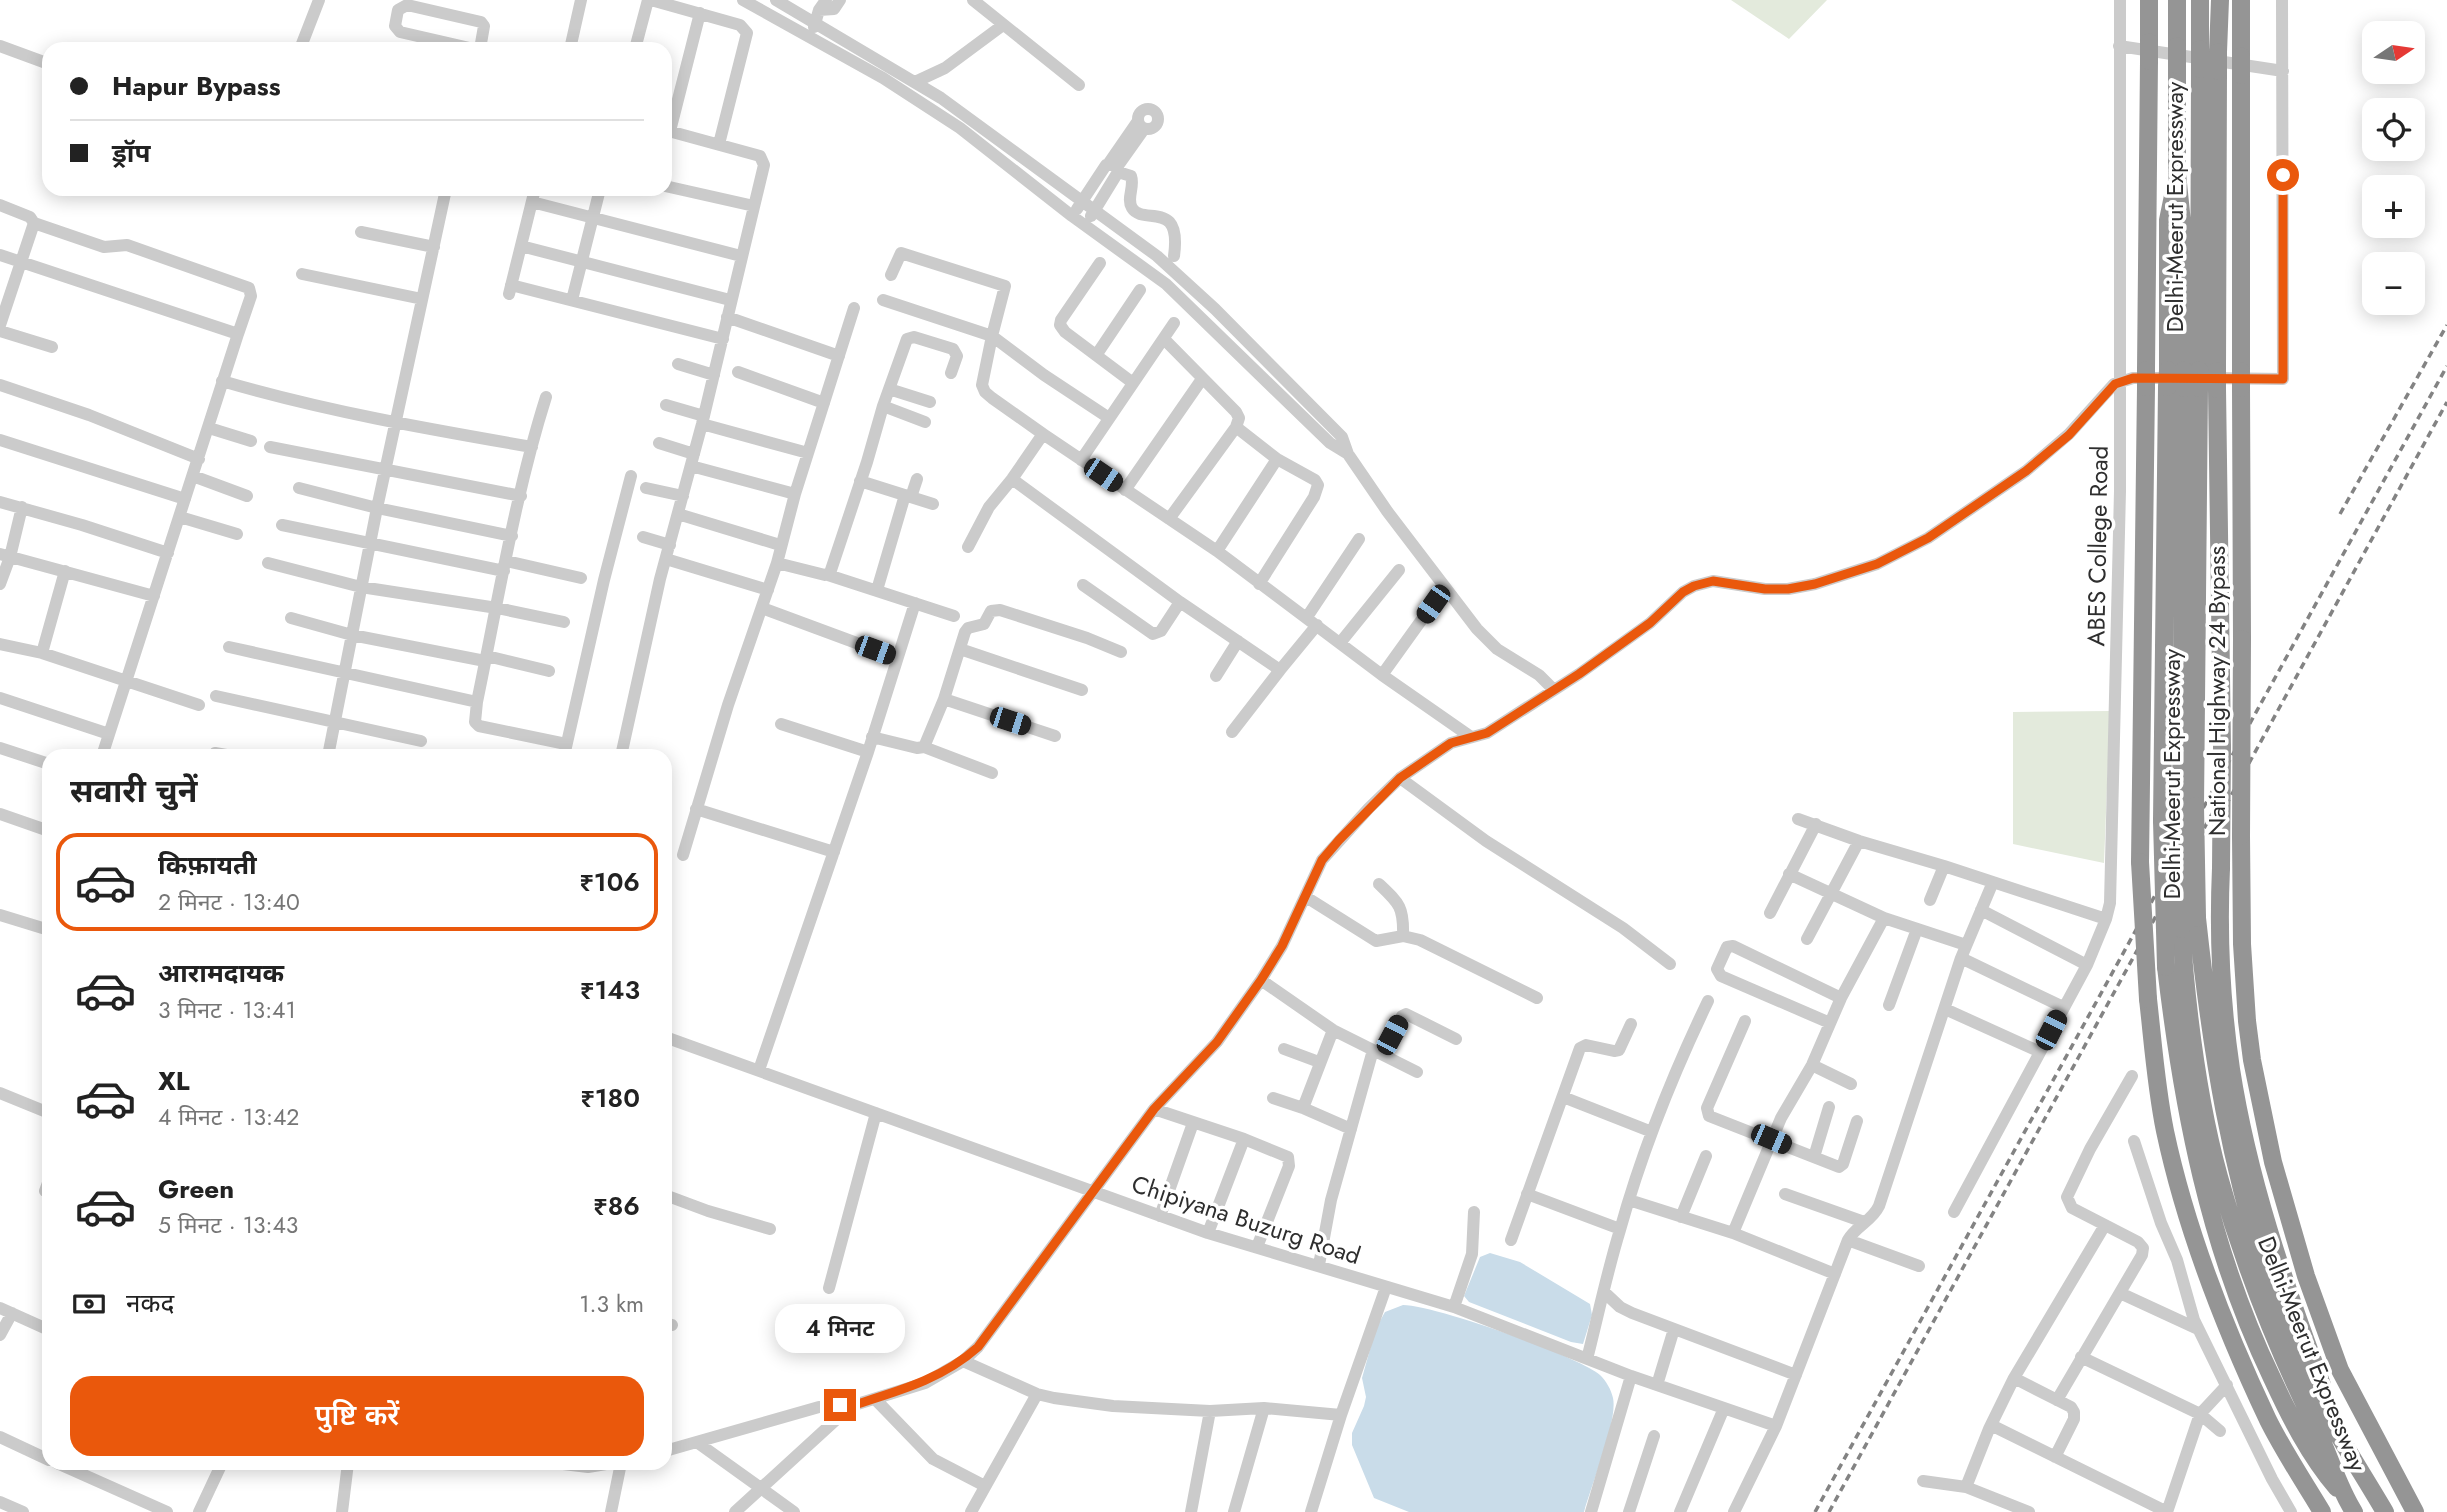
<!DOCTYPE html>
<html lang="hi">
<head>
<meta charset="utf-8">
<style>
	:root { --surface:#fff; --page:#f6f6f6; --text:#222; --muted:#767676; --line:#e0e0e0; --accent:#ea580c }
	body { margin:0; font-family:Jost,"Noto Sans Devanagari",sans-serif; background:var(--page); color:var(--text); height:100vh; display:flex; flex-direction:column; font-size:26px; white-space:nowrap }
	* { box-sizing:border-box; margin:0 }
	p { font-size:23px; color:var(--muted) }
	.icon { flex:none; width:38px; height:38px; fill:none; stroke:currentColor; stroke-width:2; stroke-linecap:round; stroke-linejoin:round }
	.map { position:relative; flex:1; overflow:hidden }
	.side { position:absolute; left:42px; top:749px; width:630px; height:721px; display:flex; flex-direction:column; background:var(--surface); border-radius:21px; box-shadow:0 4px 18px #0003 }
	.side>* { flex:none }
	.hud { position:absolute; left:42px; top:42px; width:630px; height:154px; border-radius:21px; box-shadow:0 4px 18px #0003; display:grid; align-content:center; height:154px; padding:0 28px; background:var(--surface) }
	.needle { width:46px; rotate:77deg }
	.tools { position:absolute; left:2362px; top:21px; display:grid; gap:14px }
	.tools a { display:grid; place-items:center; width:63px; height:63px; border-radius:14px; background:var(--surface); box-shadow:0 4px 18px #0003; font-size:35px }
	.end { position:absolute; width:32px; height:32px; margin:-16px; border:9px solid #ea580c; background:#fff; box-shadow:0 0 0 4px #fff }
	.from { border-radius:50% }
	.bubble { position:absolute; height:49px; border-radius:21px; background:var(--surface); box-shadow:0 4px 18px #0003; font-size:23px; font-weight:600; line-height:49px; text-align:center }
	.car { position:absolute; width:21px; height:42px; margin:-21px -10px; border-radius:9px; box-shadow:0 0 5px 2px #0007; background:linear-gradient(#222 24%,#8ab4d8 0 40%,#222 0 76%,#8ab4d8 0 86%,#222 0) }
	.hud b { display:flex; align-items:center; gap:24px; height:66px; font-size:26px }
	.hud b+b { border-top:2px solid var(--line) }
	.hud i { width:18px; height:18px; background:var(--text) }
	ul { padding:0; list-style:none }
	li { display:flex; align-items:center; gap:21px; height:98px; margin:0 14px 10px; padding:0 14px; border:4px solid transparent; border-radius:21px }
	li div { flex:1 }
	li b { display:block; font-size:26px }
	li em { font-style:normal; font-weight:600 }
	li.on { border-color:var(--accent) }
	li>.icon { width:63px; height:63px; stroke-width:1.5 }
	h2 { padding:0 28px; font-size:32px; line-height:84px }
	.pay { display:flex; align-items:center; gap:18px; height:77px; padding:0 28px; font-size:26px }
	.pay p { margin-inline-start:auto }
	.primary-button { display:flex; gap:14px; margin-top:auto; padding:14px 28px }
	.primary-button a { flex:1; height:80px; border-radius:21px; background:var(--accent); color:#fff; font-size:28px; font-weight:600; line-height:80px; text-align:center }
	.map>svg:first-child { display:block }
	.green { fill:#e3eadc }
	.water { fill:#c9dce9 }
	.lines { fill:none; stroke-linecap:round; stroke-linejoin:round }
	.minor { stroke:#cbcbcb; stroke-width:12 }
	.highway { stroke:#959595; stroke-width:18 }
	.rail { stroke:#838383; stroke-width:3.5; stroke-dasharray:7 5; stroke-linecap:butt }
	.highway-bridge { stroke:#959595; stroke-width:18 }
	.route { stroke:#ea580c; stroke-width:9 }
	.labels { text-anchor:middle; stroke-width:7; stroke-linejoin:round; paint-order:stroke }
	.street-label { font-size:24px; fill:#2e2e2e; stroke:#fff }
</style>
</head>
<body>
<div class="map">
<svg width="2447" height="1512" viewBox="0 0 2447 1512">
	<rect width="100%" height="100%" fill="#fff"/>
	<!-- green -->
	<path class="green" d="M 1731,0 L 1827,0 L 1789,39 Z
		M 2110,711 L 2104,863 L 2013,844 L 2013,712 Z"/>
	<!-- water -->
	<path class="water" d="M 1490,1253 L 1520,1262 L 1590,1304 L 1592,1315 L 1583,1344 L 1571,1342 L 1469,1302 L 1464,1296 L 1480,1257 Z
		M 1403,1305 C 1434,1305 1576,1355 1600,1375 C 1606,1381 1611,1389 1613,1398 C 1618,1421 1591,1486 1584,1512 L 1409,1512 L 1374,1498 L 1352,1445 L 1352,1433 L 1364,1406 L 1366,1397 L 1362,1378 L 1376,1328 L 1385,1312 Z"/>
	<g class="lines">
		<!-- minor -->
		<path class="minor" d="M 651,0 L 740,25 L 747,33 L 719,144
			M 743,0 L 883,78 L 960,128 L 1072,216 L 1166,284 L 1330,443 L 1348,454
			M 776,0 L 941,98 L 1157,256 L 1215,309 L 1342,437 L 1348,454 L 1387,511 L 1477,629 L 1497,649 L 1539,675 L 1553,689
			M 973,0 L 1079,85
			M 819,10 L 834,9 L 840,0
			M 814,27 L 819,10 L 826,0
			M 0,46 L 49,64
			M 2119,46 L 2283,71
			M 300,49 L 319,0
			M 474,49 L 400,32 L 395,26 L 398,10 L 407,5 L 481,22 L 484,26 L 480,49
			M 570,49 L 581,0
			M 635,49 L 648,0
			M 915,82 L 945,68 L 1003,25
			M1138 119a10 10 0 1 1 20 0a10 10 0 1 1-20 0Z
			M 670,131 L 700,13
			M 1109,163 L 1138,121
			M 1117,167 L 1144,129
			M 1118,172 L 1131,176 C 1135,187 1126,198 1132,208 C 1143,226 1182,198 1174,256
			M 665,186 L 754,206
			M 532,202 L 741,256
			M 0,205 L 30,217 L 34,223 L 0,325
			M 1077,209 L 1106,165 L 1115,164 L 1118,172 L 1091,216
			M 34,223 L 104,247 L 127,245 L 249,288 L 251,296 L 238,334
			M 361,232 L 434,247
			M 521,246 L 730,300
			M 0,255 L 238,334 L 102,756
			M 1100,263 L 1061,320 L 1060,325 L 1065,332 L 1133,383
			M 302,274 L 422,299
			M 891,275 L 901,253 L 1005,286 L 992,336 L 982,385 L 985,392 L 992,398 L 1043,434 L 1012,479 L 989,507 L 968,547
			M 511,285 L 723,339
			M 509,294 L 535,189
			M 572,300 L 600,189
			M 883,300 L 992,336 L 1044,375 L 1109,418
			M 727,317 L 839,356
			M 0,331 L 52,347
			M 1164,339 L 1236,412 L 1239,418 L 1236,427 L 1169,519
			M 1097,354 L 1140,290
			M 678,364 L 714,375
			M 738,372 L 824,403
			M 2209,378 L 2283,379 L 2282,0
			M 222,381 C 324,411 428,429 532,447
			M 0,385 L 89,415 L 199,459
			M 889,389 L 930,402
			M 546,397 C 515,495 498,601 477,702 L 475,722 L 479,726 L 566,744
			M 666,405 L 704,416
			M 883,406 L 925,422
			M 702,424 L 808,453
			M 1236,427 L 1277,459 L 1315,480 L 1318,485 L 1314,497 L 1259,584
			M 209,428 L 251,441
			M 1043,434 L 1217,551 L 1382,675 L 1471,737
			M 0,440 L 185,499
			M 659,443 L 694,454
			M 270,447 L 521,496
			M 1081,460 L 1174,323
			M 691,466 L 795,494
			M 193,476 L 247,496
			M 1012,479 L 1180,602 L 1280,670 L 1317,625
			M 860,481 L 933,504
			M 299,488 L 377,508 L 512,536
			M 646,488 L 683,496
			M 1125,490 L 1202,379
			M 911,497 L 917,479
			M 0,502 L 82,525 L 168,553
			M 678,514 L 780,545
			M 180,517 L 237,534
			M 282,525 L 504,571
			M 643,537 L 670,545
			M 1217,551 L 1277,459
			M 0,554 L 154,596
			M 666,559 L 768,590
			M 506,561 L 581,578
			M 268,563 L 361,587 L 497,608 L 564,622
			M 777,563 L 825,575 L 830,573 L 867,462 L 883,406 L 907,339 L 914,337 L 953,349 L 957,356 L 951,373
			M 828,575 L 954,616
			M 0,584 L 10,557 L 22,507
			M 1083,585 L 1153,634 L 1161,631 L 1180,602
			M 877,590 L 905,495
			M 762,608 L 897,658
			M 1307,617 L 1359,539
			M 291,618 L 352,635 L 485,661
			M 1340,643 L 1399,570
			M 0,644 L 42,653 L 199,705
			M 229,647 L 477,702
			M 960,649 L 1082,690
			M 42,653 L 65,571
			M 487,656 L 549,671
			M 1382,675 L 1433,604
			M 1216,676 L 1238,641
			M 216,696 L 421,741
			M 0,698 L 109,734
			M 944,699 L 1055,736
			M 781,724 L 868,752
			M 1232,732 L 1280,670
			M 872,737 L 917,748 L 924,747 L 944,699 L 965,632 L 968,628 L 984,624 L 991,611 L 1000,610 L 1087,638 L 1121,652
			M 924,747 L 992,773
			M 0,748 L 49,764
			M 215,753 L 232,756
			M 328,756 L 377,508 L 446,189
			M 564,756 L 604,580 L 631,476
			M 621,756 L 660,579 L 702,424 L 764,165 L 760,156 L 665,130
			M 1400,778 L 1486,841 L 1623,928 L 1670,964
			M 696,809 L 834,852
			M 0,814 L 49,831
			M 1798,819 L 1859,841 L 1944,866 L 2106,919
			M 683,855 L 728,705 L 777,563 L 795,494 L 854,308
			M 1789,874 L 1884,918 L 1966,945
			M 1379,884 C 1399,903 1404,907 1403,936
			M 1306,897 L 1376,941 L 1403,936 L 1420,940 L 1537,998
			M 1930,900 L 1944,866
			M 1981,910 L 2087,965
			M 1770,913 L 1816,824
			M 0,915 L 49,930
			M 1807,939 L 1859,841
			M 1961,958 L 2063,1007
			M 1261,980 L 1333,1030 L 1417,1072
			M 1889,1005 L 1917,929
			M 1945,1009 L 2040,1052
			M 1745,1021 L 1707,1108 L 1709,1116 L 1839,1167 L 1843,1164 L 1857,1121
			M 1830,1023 L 1721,976 L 1717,969 L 1727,947 L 1733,946 L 1841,998
			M 665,1037 L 1208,1233 L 1454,1307 L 1631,1376 L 1776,1426
			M 1284,1049 L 1319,1062
			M 1382,1054 L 1402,1016 L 1406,1014 L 1456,1039
			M 1812,1065 L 1851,1084
			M 759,1070 L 868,752 L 915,603
			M 0,1093 L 49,1113
			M 1563,1097 L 1652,1132
			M 1273,1098 L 1303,1108 L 1333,1030
			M 1303,1108 L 1351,1129
			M 1154,1109 L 1244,1139 L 1288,1157 L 1289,1166 L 1257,1247
			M 2134,1141 L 2161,1223 L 2177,1260 L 2194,1320 L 2272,1479 L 2291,1512
			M 1814,1157 L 1829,1107
			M 45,1191 L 49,1180
			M 1527,1194 L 1620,1229
			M 1785,1194 L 1864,1222
			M 665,1195 L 708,1211 L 770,1229
			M 1629,1200 L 1733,1233 L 1835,1274
			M 1954,1212 L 2087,965 L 2106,919 L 2110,903 L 2120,491 L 2120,0
			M 1160,1216 L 1193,1123
			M 1681,1217 L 1706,1156
			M 1208,1233 L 1244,1139
			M 1733,1233 L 1781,1118 L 1812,1065 L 1841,998 L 1884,918
			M 1511,1240 L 1580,1048 L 1586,1045 L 1614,1051 L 1619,1050 L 1631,1024
			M 1848,1240 L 1919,1266
			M 1319,1265 L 1331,1200 L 1373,1050
			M 829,1288 L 876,1113
			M 1604,1292 L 1620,1307 L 1632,1313 L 1796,1375
			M 2120,1293 L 2198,1329
			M 1454,1307 L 1472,1254 L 1474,1212
			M 0,1308 L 49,1330
			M 665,1324 L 672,1325
			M 0,1335 L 12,1313
			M 2081,1357 L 2200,1414 L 2220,1431
			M 1587,1359 C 1598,1316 1607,1272 1620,1230 C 1642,1151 1673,1074 1708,1001
			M 963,1361 L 1037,1394 L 1054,1398 L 1113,1406 L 1210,1411 L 1264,1408 L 1341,1415
			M 2014,1378 L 2071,1407 L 2074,1412 L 2074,1419 L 2055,1457
			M 1657,1385 L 1674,1329
			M 875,1399 L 933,1459 L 985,1486
			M 2057,1400 L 2142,1255 L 2143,1248 L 2138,1242 L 2105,1225
			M 1991,1425 L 2167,1512
			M 0,1437 L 49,1460
			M 698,1443 L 794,1512
			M 665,1451 L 819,1407 L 851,1406
			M 57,1463 L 167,1512
			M 555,1463 L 588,1467 L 612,1463
			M 1923,1481 L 1966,1487 L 2029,1512
			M 1966,1487 L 1989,1429 L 2014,1378 L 2105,1225 L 2072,1208 L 2067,1197 L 2090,1149 L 2132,1076
			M 0,1502 L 23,1512
			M 199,1512 L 222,1463
			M 342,1512 L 348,1463
			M 611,1512 L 621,1463
			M 735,1512 L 851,1406 L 925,1383 L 963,1361 L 978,1347 L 1154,1109 L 1217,1042 L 1261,980 L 1282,946 L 1322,860 L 1369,808 L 1400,778 L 1451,743 L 1487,733 L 1579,674 L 1650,623 L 1683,592 L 1694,586 L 1713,581 L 1765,589 L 1788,589 L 1815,584 L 1877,564 L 1928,538 L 2026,471 L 2069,434 L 2114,384 L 2133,378 L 2174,378
			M 971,1512 L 1037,1394
			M 1191,1512 L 1210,1411
			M 1234,1512 L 1264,1408
			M 1311,1512 L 1341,1415 L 1386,1287
			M 1591,1512 L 1631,1376
			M 1629,1512 L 1654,1436
			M 1680,1512 L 1724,1408
			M 1734,1512 L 1776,1426 L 1848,1240 C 1856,1226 1872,1221 1879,1206 L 1961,958 L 1993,882
			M 2167,1512 L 2200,1414 L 2227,1385"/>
		<!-- highway -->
		<path class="highway" d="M 2177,0 L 2177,46
			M 2241,0 L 2241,56
			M 2149,42 L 2149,0
			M 2200,49 L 2200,0
			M 2218,52 L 2220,0
			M 2177,65 L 2177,173 L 2182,223 L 2184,370
			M 2146,370 L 2149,61
			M 2168,370 L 2168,220 L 2174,191
			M 2199,370 L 2200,69
			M 2217,371 L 2218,71
			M 2241,371 L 2241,75
			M 2241,388 L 2242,639
			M 2217,389 L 2222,747
			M 2195,806 L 2199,388
			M 2181,811 L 2184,388
			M 2162,821 L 2167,387
			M 2241,836 L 2242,944 L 2247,1021 L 2252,1060 L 2273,1162 L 2306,1276 L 2340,1370 L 2415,1512
			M 2140,862 L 2146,387
			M 2221,868 C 2218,935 2221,1002 2231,1069 C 2248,1178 2284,1283 2322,1385
			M 2197,918 C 2211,1048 2230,1172 2274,1296 C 2283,1319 2290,1342 2301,1365 C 2325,1416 2356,1463 2385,1512
			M 2181,929 C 2187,1012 2197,1097 2219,1177 C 2244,1266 2276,1347 2317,1430 C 2330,1457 2338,1487 2354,1512
			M 2166,967 C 2183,1111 2209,1247 2272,1378 C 2290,1417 2309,1455 2337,1488
			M 2148,999 C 2153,1043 2156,1087 2165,1131 C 2186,1230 2225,1329 2268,1420 C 2284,1452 2304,1482 2322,1512"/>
		<!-- rail -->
		<path class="rail" d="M 2340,514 L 2447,325
			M 2220,816 L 2447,402
			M 1815,1512 L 2447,366
			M 1829,1512 L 2218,803"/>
		<!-- highway-bridge -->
		<path class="highway-bridge" d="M 2241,56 L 2241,75
			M 2149,61 L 2149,42
			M 2177,65 L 2177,46
			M 2200,69 L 2200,49
			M 2218,71 L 2218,52
			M 2217,371 L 2217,389
			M 2146,387 L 2146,370
			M 2167,387 L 2168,370
			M 2184,388 L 2184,370
			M 2199,388 L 2199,370
			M 2241,388 L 2241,371
			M 2195,806 L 2197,918
			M 2181,811 L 2181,929
			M 2162,821 L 2166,967
			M 2241,836 L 2242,639
			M 2140,862 L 2148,999
			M 2221,868 L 2222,747"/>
	</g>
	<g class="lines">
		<!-- route -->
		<path class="route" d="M 840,1405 L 851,1406 C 898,1391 941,1380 978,1347 L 1154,1109 L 1217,1042 L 1261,980 L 1282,946 L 1322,860 L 1339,840 L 1400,778 L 1451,743 L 1487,733 L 1579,674 L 1650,623 L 1683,592 L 1694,586 L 1713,581 L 1765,589 L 1788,589 L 1815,584 L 1877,564 L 1928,538 L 2026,471 L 2069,435 L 2115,384 L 2133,378 L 2283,379 L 2283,175"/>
	</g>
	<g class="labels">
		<!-- street labels -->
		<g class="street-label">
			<text transform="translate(2175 207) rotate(-90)" y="8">Delhi-Meerut Expressway</text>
			<text transform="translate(2098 546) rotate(-89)" y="8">ABES College Road</text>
			<text transform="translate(2217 691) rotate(-90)" y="8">National Highway 24 Bypass</text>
			<text transform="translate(2172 774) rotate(-90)" y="8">Delhi-Meerut Expressway</text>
			<text transform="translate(1246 1220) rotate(18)" y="8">Chipiyana Buzurg Road</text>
			<text transform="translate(2312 1354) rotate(68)" y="8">Delhi-Meerut Expressway</text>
		</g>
	</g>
</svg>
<div class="tools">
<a><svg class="needle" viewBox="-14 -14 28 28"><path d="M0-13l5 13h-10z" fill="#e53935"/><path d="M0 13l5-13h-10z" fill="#767676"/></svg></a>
<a><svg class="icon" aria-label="locate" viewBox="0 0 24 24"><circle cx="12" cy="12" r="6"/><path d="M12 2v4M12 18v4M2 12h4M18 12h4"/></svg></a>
<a>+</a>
<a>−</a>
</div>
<i class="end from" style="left:2283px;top:175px"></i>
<i class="end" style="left:840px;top:1405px"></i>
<div class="bubble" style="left:775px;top:1304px;width:130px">4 मिनट</div>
<i class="car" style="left:1103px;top:475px;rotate:124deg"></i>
<i class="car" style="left:1433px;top:604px;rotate:215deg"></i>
<i class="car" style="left:875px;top:650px;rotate:110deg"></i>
<i class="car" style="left:1010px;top:721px;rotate:108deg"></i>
<i class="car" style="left:2051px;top:1030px;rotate:27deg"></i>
<i class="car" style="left:1392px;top:1035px;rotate:28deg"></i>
<i class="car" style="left:1771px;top:1139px;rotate:113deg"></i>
<div class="hud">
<b><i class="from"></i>Hapur Bypass</b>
<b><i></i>ड्रॉप</b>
</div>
<section class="side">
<h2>सवारी चुनें</h2>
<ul>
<li class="on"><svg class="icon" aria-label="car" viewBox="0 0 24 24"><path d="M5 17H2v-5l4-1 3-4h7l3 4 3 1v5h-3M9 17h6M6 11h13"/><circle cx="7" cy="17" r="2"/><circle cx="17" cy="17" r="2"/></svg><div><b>किफ़ायती</b><p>2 मिनट · 13:40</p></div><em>₹106</em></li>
<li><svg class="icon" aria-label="car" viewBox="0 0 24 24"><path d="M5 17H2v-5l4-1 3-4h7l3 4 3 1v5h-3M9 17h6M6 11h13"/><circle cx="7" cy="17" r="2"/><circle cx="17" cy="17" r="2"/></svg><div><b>आरामदायक</b><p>3 मिनट · 13:41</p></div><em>₹143</em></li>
<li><svg class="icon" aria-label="car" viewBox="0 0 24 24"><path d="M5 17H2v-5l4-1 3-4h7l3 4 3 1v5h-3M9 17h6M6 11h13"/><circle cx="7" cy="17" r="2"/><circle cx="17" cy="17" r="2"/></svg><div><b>XL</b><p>4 मिनट · 13:42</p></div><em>₹180</em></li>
<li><svg class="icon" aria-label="car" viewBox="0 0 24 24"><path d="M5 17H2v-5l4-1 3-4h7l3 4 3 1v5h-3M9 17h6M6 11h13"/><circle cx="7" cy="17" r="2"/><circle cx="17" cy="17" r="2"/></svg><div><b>Green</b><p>5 मिनट · 13:43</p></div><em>₹86</em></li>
</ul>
<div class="pay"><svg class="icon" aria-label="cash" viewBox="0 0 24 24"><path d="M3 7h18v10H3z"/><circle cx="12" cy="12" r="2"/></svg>नकद<p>1.3 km</p></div>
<div class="primary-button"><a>पुष्टि करें</a></div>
</section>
</div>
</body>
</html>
